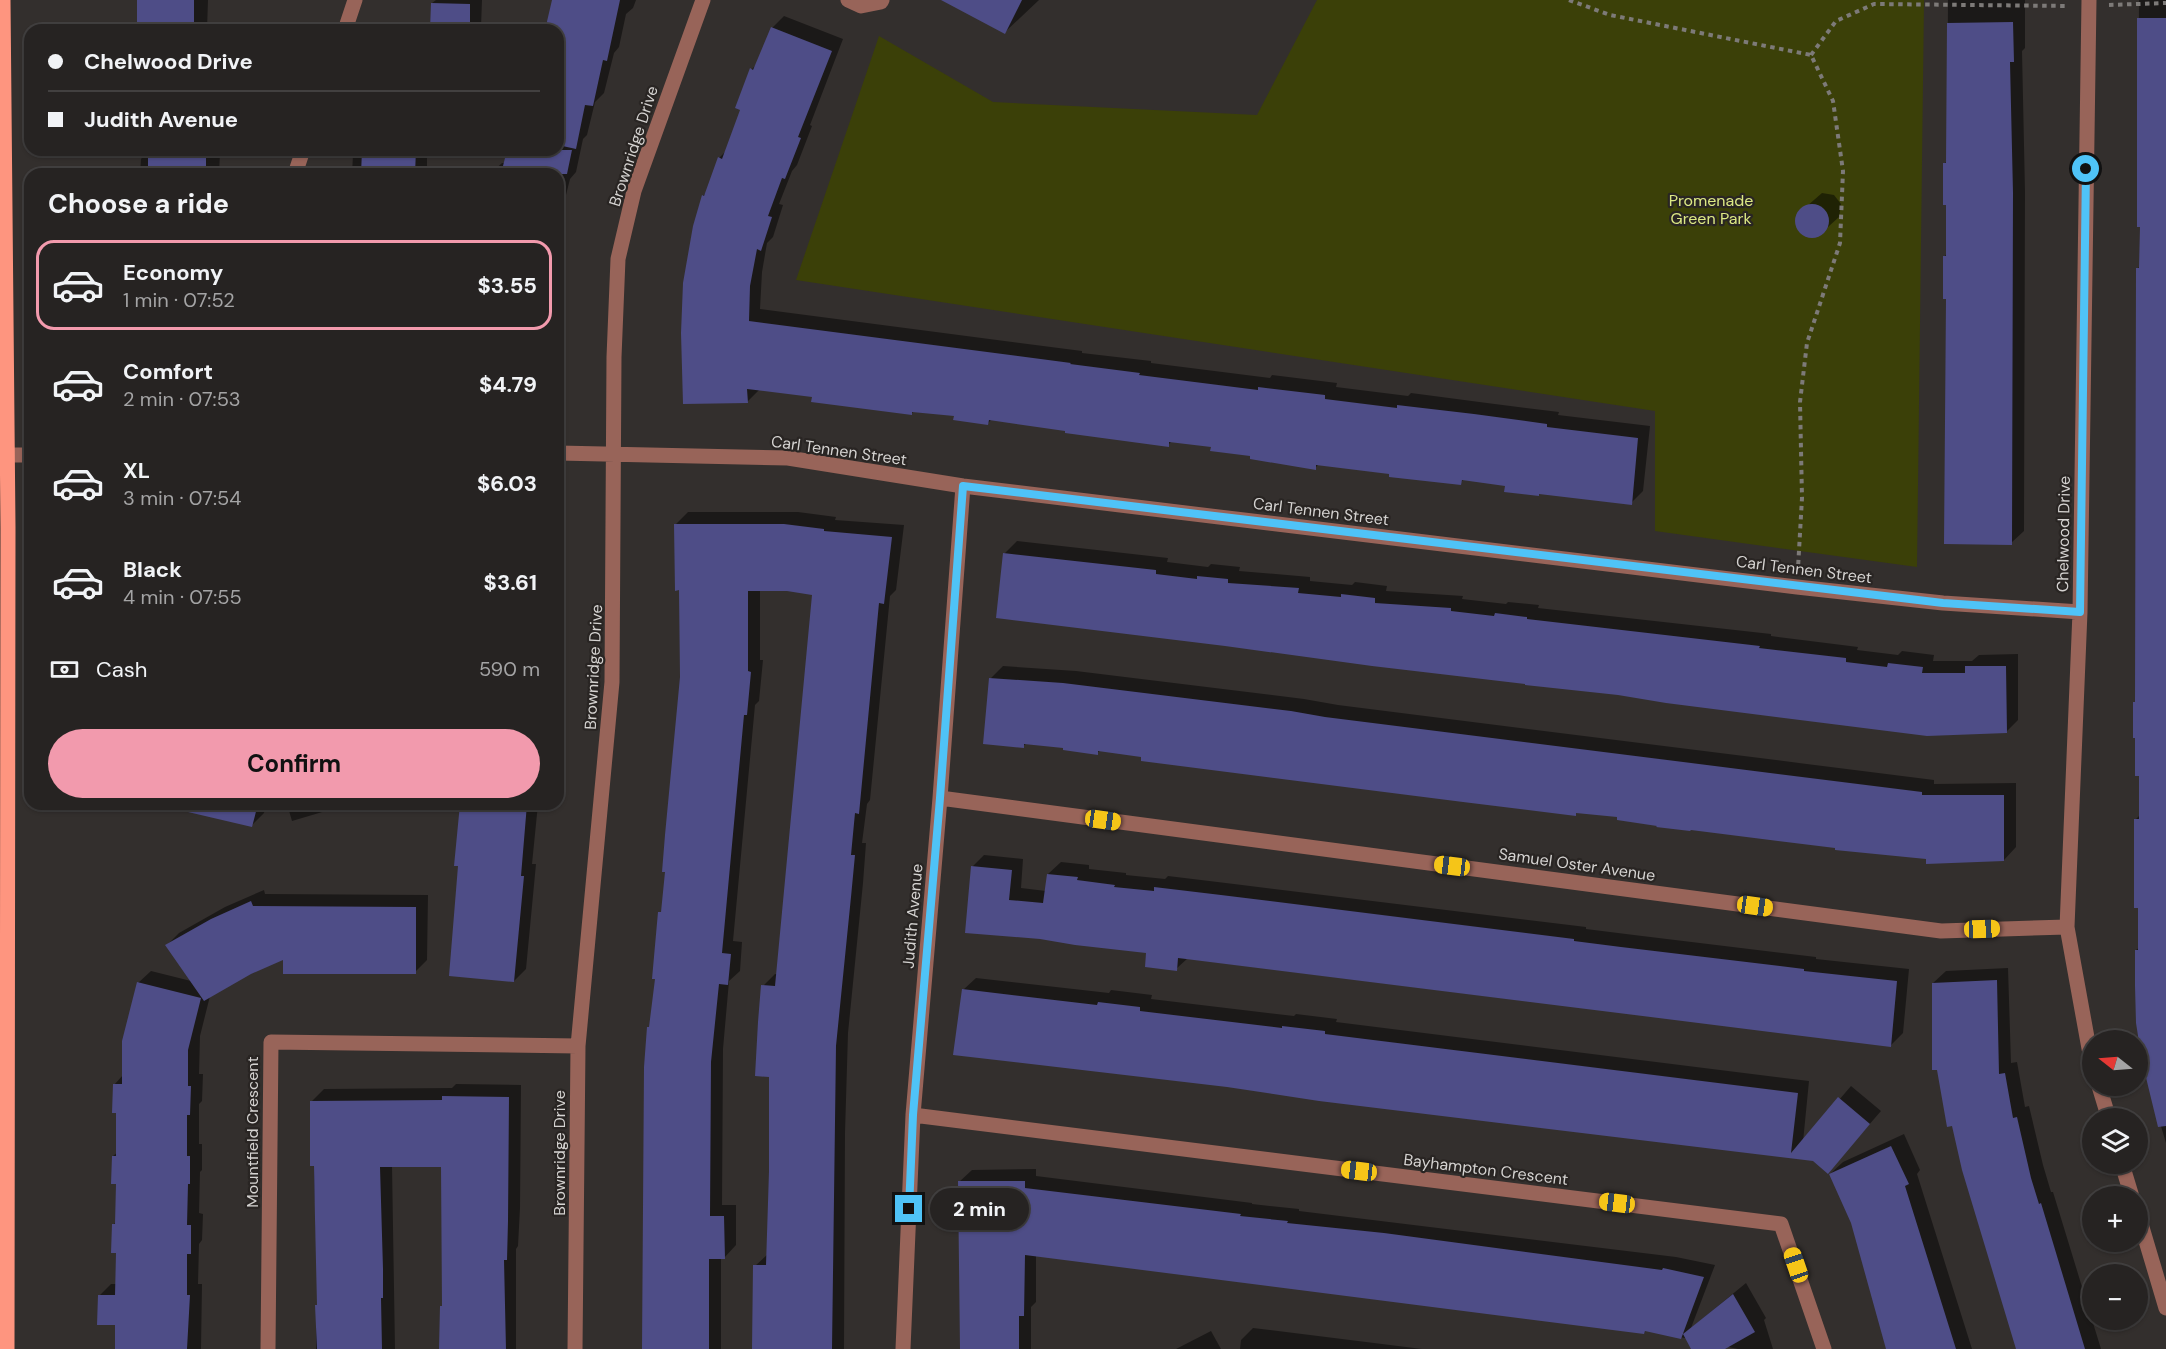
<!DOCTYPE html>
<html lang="en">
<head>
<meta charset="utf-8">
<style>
	:root { --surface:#262322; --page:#2e2b2a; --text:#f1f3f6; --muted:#a4a4a5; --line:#424040; --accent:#f29aad }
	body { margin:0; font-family:"DM Sans",sans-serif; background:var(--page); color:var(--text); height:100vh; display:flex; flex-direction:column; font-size:22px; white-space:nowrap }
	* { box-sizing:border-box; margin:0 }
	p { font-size:20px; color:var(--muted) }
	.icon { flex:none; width:33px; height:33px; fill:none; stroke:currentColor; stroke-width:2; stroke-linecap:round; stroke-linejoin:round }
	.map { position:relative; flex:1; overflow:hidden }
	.sheet { position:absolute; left:24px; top:168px; width:540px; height:642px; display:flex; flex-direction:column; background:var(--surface); border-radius:18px; box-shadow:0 2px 4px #0004,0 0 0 2px var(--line) }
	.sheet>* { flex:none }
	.guide { position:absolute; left:24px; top:24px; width:540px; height:132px; border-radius:18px; box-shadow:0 2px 4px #0004,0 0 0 2px var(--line); display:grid; align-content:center; height:132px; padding:0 24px; background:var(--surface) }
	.needle { width:39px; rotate:287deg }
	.buttons { position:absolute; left:2082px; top:1030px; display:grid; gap:12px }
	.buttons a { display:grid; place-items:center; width:66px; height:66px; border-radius:50%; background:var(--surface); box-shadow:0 2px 4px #0004,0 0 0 2px var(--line); font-size:30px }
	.end { position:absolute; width:27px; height:27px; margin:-14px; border:8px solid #4fc3f7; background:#111; box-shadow:0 0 0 3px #111 }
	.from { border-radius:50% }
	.bubble { position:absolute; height:42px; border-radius:21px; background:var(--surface); box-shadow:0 2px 4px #0004,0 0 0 2px var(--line); font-size:20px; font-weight:700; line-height:42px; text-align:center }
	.car { position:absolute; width:18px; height:36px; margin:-18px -9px; border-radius:8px; box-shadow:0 0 4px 2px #0007; background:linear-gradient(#f5c518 24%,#345 0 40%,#f5c518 0 76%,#345 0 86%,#f5c518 0) }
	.guide b { display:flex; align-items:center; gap:21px; height:57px; font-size:22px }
	.guide b+b { border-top:2px solid var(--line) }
	.guide i { width:15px; height:15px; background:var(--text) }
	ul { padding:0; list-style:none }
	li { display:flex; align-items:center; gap:18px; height:90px; margin:0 12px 9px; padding:0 12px; border:3px solid transparent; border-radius:18px }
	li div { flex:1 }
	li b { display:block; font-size:22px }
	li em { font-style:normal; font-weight:700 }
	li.current { border-color:var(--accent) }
	li>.icon { width:54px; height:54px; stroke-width:1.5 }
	h2 { padding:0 24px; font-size:27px; line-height:72px }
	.pay { display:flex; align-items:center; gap:15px; height:66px; padding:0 24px; font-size:22px }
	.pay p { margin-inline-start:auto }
	.cta { display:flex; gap:12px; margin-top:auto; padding:12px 24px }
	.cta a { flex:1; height:69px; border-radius:36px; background:var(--accent); color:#111; font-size:24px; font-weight:700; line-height:69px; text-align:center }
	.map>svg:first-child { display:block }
	.green { fill:#3b4008 }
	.shadow { fill:#0007 }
	.building { fill:#4e4d87 }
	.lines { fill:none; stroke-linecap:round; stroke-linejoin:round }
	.path { stroke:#7d7a78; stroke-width:4; stroke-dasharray:4.5 4.5; stroke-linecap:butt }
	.minor { stroke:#986459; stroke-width:15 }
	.major { stroke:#fe957f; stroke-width:15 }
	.route { stroke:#4fc3f7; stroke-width:8 }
	.labels { text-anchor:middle; stroke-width:4.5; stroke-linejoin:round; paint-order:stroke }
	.street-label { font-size:16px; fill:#d5d3d1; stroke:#292523 }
	.park-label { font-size:16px; fill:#dce884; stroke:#292523 }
</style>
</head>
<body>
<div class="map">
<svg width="2166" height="1349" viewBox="0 0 2166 1349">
	<rect width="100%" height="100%" fill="#332f2d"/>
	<!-- green -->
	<path class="green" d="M 1317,0 L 1924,0 L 1917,567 L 1655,531 L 1655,411 L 796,280 L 879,36 L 993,102 L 1257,115 Z"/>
	<!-- shadow -->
	<path class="shadow" d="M 138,0 L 208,0 L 207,30 L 138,30 Z
		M 436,0 L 482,0 L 481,27 L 478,30 L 432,30 L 432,3 Z
		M 562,0 L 636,0 L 633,8 L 626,14 L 619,47 L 614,53 L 604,93 L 595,102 L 587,135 L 583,139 L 576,172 L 570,179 L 561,215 L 564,215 L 558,243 L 558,174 L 490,174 L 502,163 L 505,163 L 508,150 L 558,150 L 558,30 L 546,30 Z
		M 944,0 L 1039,0 L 1005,32 Z
		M 1948,0 L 2025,0 L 2025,48 L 2022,51 L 2025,192 L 2024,531 L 2011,543 L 1947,297 L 1945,256 L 1947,253 L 1948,204 L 1944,164 L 1947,161 Z
		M 2139,0 L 2166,0 L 2166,1143 L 2155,1106 L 2136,950 L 2140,947 L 2135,820 L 2140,815 L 2137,701 L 2138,268 L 2140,266 L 2141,226 L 2138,226 Z
		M 784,16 L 843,39 L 810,125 L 812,126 L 797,165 L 792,171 L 779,204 L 783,205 L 773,237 L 767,243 L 762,272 L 760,309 L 1082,351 L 1082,353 L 1151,361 L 1151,363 L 1270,378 L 1272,375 L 1337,383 L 1336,387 L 1408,396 L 1411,393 L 1487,403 L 1559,412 L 1558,415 L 1650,426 L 1643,491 L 1631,503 L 1464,479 L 1460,483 L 1319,464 L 1315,468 L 1212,446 L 1172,441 L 1168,445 L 992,419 L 988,423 L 955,415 L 915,410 L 912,413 L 813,396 L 760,389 L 747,402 L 703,196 L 706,193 L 719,158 L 726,151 L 742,109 L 752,69 L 758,63 L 772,28 Z
		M 149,150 L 222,150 L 220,152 L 219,174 L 140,174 L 141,159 Z
		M 358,150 L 432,150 L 427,151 L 427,174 L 352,174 L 353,155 Z
		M 1822,193 L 1834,195 L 1841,204 L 1839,217 L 1817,237 L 1804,235 L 1796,225 L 1799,213 Z
		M 558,317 L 564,317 L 564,383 L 558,389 Z
		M 688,512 L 798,512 L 836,517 L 835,520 L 904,525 L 896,590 L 890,596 L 870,800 L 867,804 L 862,843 L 866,843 L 863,883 L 848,1033 L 845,1133 L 844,1349 L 753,1349 L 755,1266 L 768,1254 L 771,1075 L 763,986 L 775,974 L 777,974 L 814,593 L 787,590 L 760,589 L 760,660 L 763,660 L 759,701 L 755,705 L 733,941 L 742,942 L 740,971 L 729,981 L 723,1049 L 722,1205 L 736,1205 L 736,1245 L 724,1258 L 721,1258 L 721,1349 L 644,1349 L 651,1026 L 657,978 L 660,913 L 663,909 L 682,677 L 681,589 L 676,524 Z
		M 558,515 L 561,594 L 558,597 Z
		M 1017,541 L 1168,558 L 1167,562 L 1208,567 L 1211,564 L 1240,567 L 1239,571 L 1310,577 L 1310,581 L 1352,585 L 1355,582 L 1387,586 L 1386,591 L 1463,596 L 1462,599 L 1506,604 L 1508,602 L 1539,605 L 1538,608 L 1771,634 L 1771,636 L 1858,647 L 1857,650 L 1898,655 L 1902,651 L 1934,655 L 1933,661 L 1972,661 L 1979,655 L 2018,654 L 2018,720 L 2006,732 L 1618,694 L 1004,554 Z
		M 1003,666 L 1076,671 L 1304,699 L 1338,705 L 1934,780 L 1934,784 L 2016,783 L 2016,847 L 2004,860 L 1928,858 L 1619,816 L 1578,811 L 1575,814 L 1101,750 L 1097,753 L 1065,747 L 1027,743 L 1023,746 L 991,678 Z
		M 216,804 L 266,804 L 264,813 L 251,826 Z
		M 287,804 L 336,804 L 329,810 L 292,821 Z
		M 461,804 L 538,804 L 532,864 L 536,864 L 526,969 L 514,981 L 459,865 Z
		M 984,855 L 1023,859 L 1021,888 L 1046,891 L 1048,874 L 1061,862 L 1089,865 L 1089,869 L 1126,873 L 1126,875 L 1165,879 L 1168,876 L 1234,884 L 1586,927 L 1586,929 L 1634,935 L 1816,957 L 1816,959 L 1909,969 L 1903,1033 L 1890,1046 L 1188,958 L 1176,969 L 1148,952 L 1040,938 L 972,867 Z
		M 264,890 L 265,894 L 428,895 L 427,960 L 415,972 L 284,958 L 251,972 L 210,996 L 200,1036 L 199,1074 L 203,1074 L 202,1101 L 199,1104 L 199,1144 L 202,1144 L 202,1170 L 200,1172 L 199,1213 L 203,1214 L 202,1240 L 199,1244 L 198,1284 L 202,1284 L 201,1349 L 116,1349 L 116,1324 L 99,1296 L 111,1284 L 117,1284 L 118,1252 L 113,1225 L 117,1221 L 118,1182 L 113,1156 L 118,1152 L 118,1112 L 114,1085 L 123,1075 L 138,983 L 151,971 L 191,981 L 167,945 L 179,933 L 225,907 Z
		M 2008,968 L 2011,1063 L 2017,1062 L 2025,1107 L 2029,1106 L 2043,1165 L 2051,1192 L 2053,1192 L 2101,1349 L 2018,1349 L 1933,983 L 1946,971 Z
		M 976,978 L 1109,993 L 1111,990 L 1152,995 L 1151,999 L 1294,1016 L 1296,1014 L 1337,1019 L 1336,1022 L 1809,1081 L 1803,1142 L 1851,1086 L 1881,1111 L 1828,1172 L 1813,1160 L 963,990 Z
		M 456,1084 L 521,1085 L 520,1208 L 518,1246 L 516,1249 L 516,1349 L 441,1349 L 444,1304 L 443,1165 L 392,1165 L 395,1349 L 316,1349 L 316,1306 L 318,1304 L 312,1101 L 324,1089 L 452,1088 Z
		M 1904,1134 L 1920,1170 L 1917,1174 L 1972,1349 L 1888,1349 L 1852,1222 L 1830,1174 L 1843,1162 Z
		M 1036,1169 L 1036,1176 L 1252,1203 L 1252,1204 L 1299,1209 L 1299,1211 L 1676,1257 L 1715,1265 L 1691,1328 L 1746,1283 L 1766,1318 L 1764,1320 L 1773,1349 L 1738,1349 L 1646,1330 L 1644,1333 L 1036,1255 L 1036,1302 L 1031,1307 L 1031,1349 L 961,1349 L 959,1182 L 972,1170 Z
		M 1253,1328 L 1422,1349 L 1240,1349 L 1241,1340 Z
		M 1211,1331 L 1221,1349 L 1176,1349 Z"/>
	<!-- building -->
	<path class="building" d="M 137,0 L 194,0 L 194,30 L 137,30 Z
		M 552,0 L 620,0 L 607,61 L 603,60 L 593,106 L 585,105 L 576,149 L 558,145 L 558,30 L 545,30 Z
		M 941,0 L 1022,0 L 1005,34 Z
		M 431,3 L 470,4 L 470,30 L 430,30 Z
		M 2137,18 L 2166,18 L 2166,1126 L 2158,1127 L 2142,1061 L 2136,1023 L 2135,986 L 2135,950 L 2138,950 L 2138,908 L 2134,908 L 2134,819 L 2139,819 L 2139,776 L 2135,776 L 2135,738 L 2133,738 L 2133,702 L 2135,702 L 2136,268 L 2139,268 L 2140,227 L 2137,227 Z
		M 2013,22 L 2014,62 L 2010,62 L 2013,193 L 2012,545 L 1944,544 L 1946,299 L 1943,299 L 1943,256 L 1946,256 L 1946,205 L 1943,205 L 1943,163 L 1946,163 L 1947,23 Z
		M 771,27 L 832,51 L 798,137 L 801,138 L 785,179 L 782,178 L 768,216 L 772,217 L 761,251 L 757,249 L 750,286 L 749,321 L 1071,363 L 1070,364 L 1140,373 L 1139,375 L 1258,390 L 1258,387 L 1325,395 L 1325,399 L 1397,408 L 1397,405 L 1474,414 L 1547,424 L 1547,427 L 1638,438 L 1632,505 L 1539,494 L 1539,496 L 1504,492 L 1505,486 L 1462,480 L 1461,485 L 1389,477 L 1389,474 L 1316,465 L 1316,470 L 1250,459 L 1250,456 L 1210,451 L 1211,447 L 1169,442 L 1169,447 L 1065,433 L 1065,431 L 989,420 L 988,425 L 953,420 L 954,416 L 912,412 L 912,415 L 881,411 L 811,402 L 812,397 L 747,389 L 748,403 L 683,404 L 681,333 L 683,283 L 693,226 L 702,195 L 704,196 L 718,157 L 722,159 L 740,110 L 735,108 L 750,68 L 753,70 Z
		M 148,150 L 206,150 L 206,174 L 148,174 Z
		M 362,150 L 416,150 L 415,174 L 361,174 Z
		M 507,150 L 572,150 L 567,174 L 501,174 Z
		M1795 221a17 17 0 1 1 34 0a17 17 0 1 1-34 0Z
		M 674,524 L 784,524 L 824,529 L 824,531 L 892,537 L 884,604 L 879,603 L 859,814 L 855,813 L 851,855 L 855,855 L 851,897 L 836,1046 L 832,1349 L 752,1349 L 753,1265 L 766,1265 L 769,1171 L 769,1077 L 755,1076 L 758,1022 L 761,985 L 775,986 L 812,595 L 787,591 L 748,591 L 748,671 L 751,672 L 747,715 L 744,715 L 722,953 L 731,954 L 728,985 L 719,984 L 711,1062 L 710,1216 L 724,1216 L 725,1259 L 709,1259 L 709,1349 L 642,1349 L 644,1067 L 647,1027 L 649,1027 L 655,979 L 652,979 L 658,912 L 661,912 L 665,872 L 662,872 L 665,835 L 680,677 L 679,590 L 675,591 Z
		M 1003,553 L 1156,570 L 1156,574 L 1197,579 L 1197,576 L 1228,579 L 1228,583 L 1299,588 L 1298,593 L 1341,597 L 1341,594 L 1375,598 L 1375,603 L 1451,608 L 1451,611 L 1494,616 L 1495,613 L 1527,617 L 1527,619 L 1760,646 L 1759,648 L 1846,658 L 1846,662 L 1887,667 L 1888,663 L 1923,667 L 1922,673 L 1965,673 L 1965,666 L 2006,666 L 2007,733 L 1927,736 L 1666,703 L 1618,695 L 1525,685 L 1525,684 L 1372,666 L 1225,646 L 996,618 Z
		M 989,678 L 1063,683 L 1291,711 L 1325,717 L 1922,792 L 1922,795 L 2004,795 L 2004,861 L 1926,864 L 1926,859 L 1835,850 L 1835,848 L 1691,830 L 1690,831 L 1656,827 L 1657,826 L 1617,820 L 1617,817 L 1576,813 L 1576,816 L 1463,802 L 1141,761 L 1141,757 L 1098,751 L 1098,755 L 1063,750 L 1063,748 L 1024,744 L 1024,748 L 983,744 Z
		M 189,804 L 258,804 L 252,827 L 188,812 Z
		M 460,804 L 527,804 L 521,876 L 524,876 L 514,982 L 449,976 L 458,866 L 454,866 Z
		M 971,866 L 1012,870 L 1009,900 L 1043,903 L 1047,874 L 1078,877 L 1077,880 L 1115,885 L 1114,887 L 1154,891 L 1154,887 L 1221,895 L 1574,939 L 1574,941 L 1621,947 L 1804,969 L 1804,971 L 1897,981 L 1891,1047 L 1178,958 L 1177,971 L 1145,967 L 1146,953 L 1075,945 L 1040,939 L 965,933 Z
		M 251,901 L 253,906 L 416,907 L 416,974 L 283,974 L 283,960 L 251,974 L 204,1001 L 165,945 L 211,919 Z
		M 1997,980 L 1999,1074 L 2005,1073 L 2013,1118 L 2017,1117 L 2031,1178 L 2039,1204 L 2041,1203 L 2085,1349 L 2016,1349 L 1962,1170 L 1952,1126 L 1947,1127 L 1937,1070 L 1932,1070 L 1932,983 Z
		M 137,982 L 201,998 L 188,1050 L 188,1086 L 191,1086 L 190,1115 L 187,1115 L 187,1156 L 190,1156 L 190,1184 L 188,1184 L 187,1225 L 191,1225 L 191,1254 L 187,1254 L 187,1295 L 190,1295 L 187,1349 L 115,1349 L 115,1325 L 97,1325 L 98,1295 L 115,1295 L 116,1253 L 111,1253 L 112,1224 L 115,1224 L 116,1184 L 111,1184 L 112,1156 L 116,1156 L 116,1113 L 112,1113 L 113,1084 L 122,1084 L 122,1041 Z
		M 962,989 L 1097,1005 L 1098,1002 L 1140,1007 L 1140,1011 L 1282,1028 L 1282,1026 L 1325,1031 L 1325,1034 L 1798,1093 L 1791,1153 L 1838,1097 L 1870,1124 L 1828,1174 L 1813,1161 L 1319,1101 L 1227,1087 L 953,1055 Z
		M 442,1096 L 509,1097 L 508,1221 L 507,1260 L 504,1260 L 506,1349 L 439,1349 L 440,1306 L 442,1306 L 441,1167 L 380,1167 L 383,1269 L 383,1298 L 381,1298 L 382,1349 L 317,1349 L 315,1305 L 317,1305 L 315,1219 L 314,1166 L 310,1166 L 310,1101 L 442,1100 Z
		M 1891,1146 L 1909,1184 L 1905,1186 L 1956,1349 L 1886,1349 L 1851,1223 L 1829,1174 Z
		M 958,1181 L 1025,1181 L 1025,1188 L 1241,1214 L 1240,1216 L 1288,1221 L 1287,1223 L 1384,1233 L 1662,1270 L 1663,1268 L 1704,1277 L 1681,1339 L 1645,1331 L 1644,1334 L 1025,1255 L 1024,1316 L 1019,1316 L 1019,1349 L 960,1349 Z
		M 1733,1294 L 1755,1332 L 1725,1349 L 1691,1349 L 1683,1334 Z"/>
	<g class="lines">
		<!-- path -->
		<path class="path" d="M 1569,0 L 1610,15 L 1811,55 L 1833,101 L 1843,171 L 1840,243 L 1807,343 L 1800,402 L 1802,498 L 1798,568
			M 2109,5 L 2166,3
			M 1811,55 L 1836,21 L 1874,4 L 2068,6"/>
		<!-- minor -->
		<path class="minor" d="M 848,0 L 861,6 L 881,2 L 882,0
			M 2089,0 L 2080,612 L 2067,927 L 2092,1065
			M 345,30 L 355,0
			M 295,174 L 303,150
			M 558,453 L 788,458 L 963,486 L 1797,587 L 1943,603 L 2080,612
			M 0,455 L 30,455
			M 940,798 L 1941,931 L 2067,927
			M 2099,1086 L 2109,1119
			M 913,1115 L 1781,1224 L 1824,1349
			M 2122,1164 L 2132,1197
			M 2138,1214 L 2166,1308
			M 268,1349 L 271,1042 L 578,1046
			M 575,1349 L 578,1046 L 612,682 L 614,357 L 618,259 L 634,191 L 703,0
			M 903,1349 L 913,1115 L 940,798 L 963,486"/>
		<!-- major -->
		<path class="major" d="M 3,0 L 8,528 L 7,1349"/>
	</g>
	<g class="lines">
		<!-- route -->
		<path class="route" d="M 909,1209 L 913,1115 L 940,798 L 963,486 L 1943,603 L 2080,612 L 2086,169"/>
	</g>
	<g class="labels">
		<!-- street labels -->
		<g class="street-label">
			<text transform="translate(633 146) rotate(-72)" y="6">Brownridge Drive</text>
			<text transform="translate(839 450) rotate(8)" y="6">Carl Tennen Street</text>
			<text transform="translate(1321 511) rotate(7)" y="6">Carl Tennen Street</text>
			<text transform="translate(2063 534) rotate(-89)" y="6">Chelwood Drive</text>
			<text transform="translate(1804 569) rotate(7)" y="6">Carl Tennen Street</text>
			<text transform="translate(593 667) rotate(-87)" y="6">Brownridge Drive</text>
			<text transform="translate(1577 864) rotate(8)" y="6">Samuel Oster Avenue</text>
			<text transform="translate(912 916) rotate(-85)" y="6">Judith Avenue</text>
			<text transform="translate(252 1132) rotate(-90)" y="6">Mountfield Crescent</text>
			<text transform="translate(559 1153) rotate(-90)" y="6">Brownridge Drive</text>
			<text transform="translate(1486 1169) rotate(7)" y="6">Bayhampton Crescent</text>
		</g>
		<!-- park labels -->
		<g class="park-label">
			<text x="1711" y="206">Promenade<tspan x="1711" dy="18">Green Park</tspan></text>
		</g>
	</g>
</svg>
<div class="buttons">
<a><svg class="needle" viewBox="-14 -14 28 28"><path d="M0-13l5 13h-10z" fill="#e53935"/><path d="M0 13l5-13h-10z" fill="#a4a4a5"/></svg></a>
<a><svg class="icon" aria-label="layers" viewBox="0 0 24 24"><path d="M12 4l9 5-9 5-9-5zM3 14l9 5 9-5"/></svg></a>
<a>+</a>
<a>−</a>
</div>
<i class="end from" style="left:2086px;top:169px"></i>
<i class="end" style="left:909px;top:1209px"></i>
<div class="bubble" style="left:930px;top:1188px;width:99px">2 min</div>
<i class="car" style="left:1103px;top:820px;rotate:98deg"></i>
<i class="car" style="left:1452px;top:866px;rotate:277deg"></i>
<i class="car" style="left:1755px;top:906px;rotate:98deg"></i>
<i class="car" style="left:1982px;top:929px;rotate:88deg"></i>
<i class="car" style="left:1359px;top:1171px;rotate:277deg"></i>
<i class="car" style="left:1617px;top:1203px;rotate:277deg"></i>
<i class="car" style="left:1796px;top:1265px;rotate:341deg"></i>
<div class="guide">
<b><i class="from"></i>Chelwood Drive</b>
<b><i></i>Judith Avenue</b>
</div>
<section class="sheet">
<h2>Choose a ride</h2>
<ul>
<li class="current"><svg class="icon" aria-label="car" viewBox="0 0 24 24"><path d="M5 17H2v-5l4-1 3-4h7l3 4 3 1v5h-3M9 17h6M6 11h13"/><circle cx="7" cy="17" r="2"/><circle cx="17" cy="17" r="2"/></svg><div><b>Economy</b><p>1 min · 07:52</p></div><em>$3.55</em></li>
<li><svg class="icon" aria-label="car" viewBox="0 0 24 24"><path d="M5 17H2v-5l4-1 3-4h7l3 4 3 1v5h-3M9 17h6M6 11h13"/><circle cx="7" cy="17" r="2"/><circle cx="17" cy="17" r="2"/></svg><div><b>Comfort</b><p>2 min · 07:53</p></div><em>$4.79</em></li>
<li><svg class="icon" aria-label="car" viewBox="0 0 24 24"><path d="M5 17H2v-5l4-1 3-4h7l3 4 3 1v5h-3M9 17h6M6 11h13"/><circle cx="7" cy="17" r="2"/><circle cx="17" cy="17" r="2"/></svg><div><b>XL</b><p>3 min · 07:54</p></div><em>$6.03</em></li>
<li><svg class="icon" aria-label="car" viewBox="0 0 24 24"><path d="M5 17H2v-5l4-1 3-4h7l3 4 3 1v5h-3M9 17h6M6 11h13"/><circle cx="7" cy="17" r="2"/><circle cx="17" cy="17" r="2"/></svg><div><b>Black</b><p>4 min · 07:55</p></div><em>$3.61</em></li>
</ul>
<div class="pay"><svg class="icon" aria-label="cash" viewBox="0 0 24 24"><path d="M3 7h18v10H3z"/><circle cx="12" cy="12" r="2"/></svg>Cash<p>590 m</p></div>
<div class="cta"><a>Confirm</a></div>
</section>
</div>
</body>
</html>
